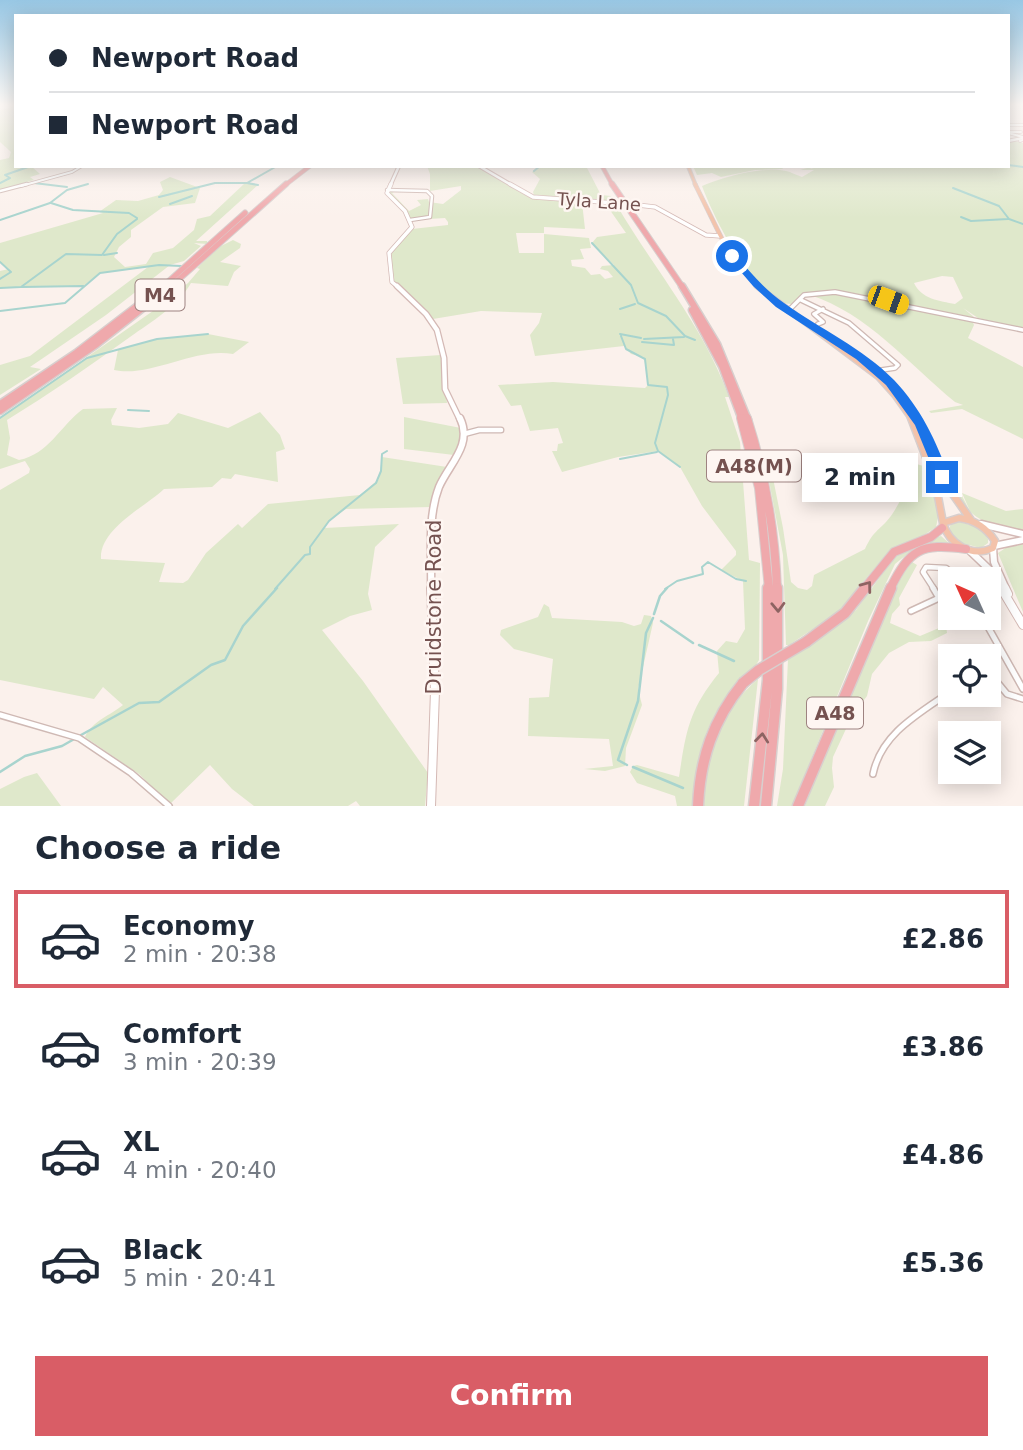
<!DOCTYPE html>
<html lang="en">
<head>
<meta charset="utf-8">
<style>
	:root { --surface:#fff; --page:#f2f2f3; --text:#1f2937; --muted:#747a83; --line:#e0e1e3; --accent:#d95d66 }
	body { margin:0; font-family:"DejaVu Sans",sans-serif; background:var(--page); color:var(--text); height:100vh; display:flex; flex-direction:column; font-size:26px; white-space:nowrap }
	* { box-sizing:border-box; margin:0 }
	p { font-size:23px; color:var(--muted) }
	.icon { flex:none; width:38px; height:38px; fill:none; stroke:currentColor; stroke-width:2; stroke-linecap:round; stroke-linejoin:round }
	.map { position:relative; height:806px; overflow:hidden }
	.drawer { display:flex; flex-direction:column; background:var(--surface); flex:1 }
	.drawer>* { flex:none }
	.top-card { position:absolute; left:14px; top:14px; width:996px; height:154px; border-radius:0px; box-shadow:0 4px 18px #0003; display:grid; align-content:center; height:154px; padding:0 35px; background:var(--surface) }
	.needle { width:46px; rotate:315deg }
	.controls { position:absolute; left:938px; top:567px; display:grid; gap:14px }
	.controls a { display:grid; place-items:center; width:63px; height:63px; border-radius:0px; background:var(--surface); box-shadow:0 4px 18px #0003; font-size:35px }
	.end { position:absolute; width:32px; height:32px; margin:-16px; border:9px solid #1a73e8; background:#fff; box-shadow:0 0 0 4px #fff }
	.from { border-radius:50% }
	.bubble { position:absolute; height:49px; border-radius:0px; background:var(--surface); box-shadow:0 4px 18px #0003; font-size:23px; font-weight:800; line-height:49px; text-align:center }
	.car { position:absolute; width:21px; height:42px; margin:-21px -10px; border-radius:9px; box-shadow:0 0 5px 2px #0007; background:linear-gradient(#f5c518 24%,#345 0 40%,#f5c518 0 76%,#345 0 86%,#f5c518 0) }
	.top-card b { display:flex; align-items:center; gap:24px; height:66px; font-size:26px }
	.top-card b+b { border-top:2px solid var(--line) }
	.top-card i { width:18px; height:18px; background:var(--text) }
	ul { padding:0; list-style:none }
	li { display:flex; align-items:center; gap:21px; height:98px; margin:0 14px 10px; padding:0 21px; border:4px solid transparent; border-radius:0px }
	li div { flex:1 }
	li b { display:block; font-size:26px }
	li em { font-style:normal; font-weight:800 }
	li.on { border-color:var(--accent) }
	li>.icon { width:63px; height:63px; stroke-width:1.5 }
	h2 { padding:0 35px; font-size:32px; line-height:84px }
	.button { display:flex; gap:14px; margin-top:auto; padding:14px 35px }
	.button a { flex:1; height:80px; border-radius:0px; background:var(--accent); color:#fff; font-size:28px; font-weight:800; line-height:80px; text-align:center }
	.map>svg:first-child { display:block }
	.green { fill:#dfe8cb; fill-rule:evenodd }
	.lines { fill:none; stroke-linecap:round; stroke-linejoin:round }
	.stream-far1 { stroke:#a8d4ce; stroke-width:2 }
	.stream { stroke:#a8d4ce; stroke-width:2.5 }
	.street-far4-casing { stroke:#cfb9b4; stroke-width:3.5 }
	.street-far3-casing { stroke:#cfb9b4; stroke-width:4.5 }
	.street-far2-casing { stroke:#cfb9b4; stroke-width:6 }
	.street-far1-casing { stroke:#cfb9b4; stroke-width:7 }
	.street-casing { stroke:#cfb9b4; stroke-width:8 }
	.secondary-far4-casing { stroke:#d4b9b5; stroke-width:4.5 }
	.secondary-far3-casing { stroke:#d4b9b5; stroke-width:5 }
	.secondary-far2-casing { stroke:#d4b9b5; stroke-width:7 }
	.secondary-far1-casing { stroke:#d4b9b5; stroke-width:9 }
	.secondary-casing { stroke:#d4b9b5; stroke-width:10 }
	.primary-far3-casing { stroke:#d8cfce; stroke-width:4.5 }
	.primary-far2-casing { stroke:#d8cfce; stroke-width:5 }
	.primary-far1-casing { stroke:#d8cfce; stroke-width:7 }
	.primary-casing { stroke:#d8cfce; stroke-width:9 }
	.highway-far4-casing { stroke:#d8cfce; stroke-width:5 }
	.highway-far3-casing { stroke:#d8cfce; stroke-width:7 }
	.highway-far2-casing { stroke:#d8cfce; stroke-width:9 }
	.highway-far1-casing { stroke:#d8cfce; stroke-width:10 }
	.highway-casing { stroke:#d8cfce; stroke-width:13 }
	.street-far4 { stroke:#fff; stroke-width:2 }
	.street-far3 { stroke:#fff; stroke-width:2.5 }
	.street-far2 { stroke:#fff; stroke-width:3.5 }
	.street-far1 { stroke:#fff; stroke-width:4.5 }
	.street { stroke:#fff; stroke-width:5 }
	.secondary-far4 { stroke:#fff; stroke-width:2.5 }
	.secondary-far3 { stroke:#fff; stroke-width:3.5 }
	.secondary-far2 { stroke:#fff; stroke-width:4.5 }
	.secondary-far1 { stroke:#fff; stroke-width:6 }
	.secondary { stroke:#fff; stroke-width:8 }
	.primary-far3 { stroke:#f3c3ab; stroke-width:2.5 }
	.primary-far2 { stroke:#f3c3ab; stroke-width:3.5 }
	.primary-far1 { stroke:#f3c3ab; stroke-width:4.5 }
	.primary { stroke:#f3c3ab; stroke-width:6 }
	.highway-far4 { stroke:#efa9ac; stroke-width:3.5 }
	.highway-far3 { stroke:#efa9ac; stroke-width:5 }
	.highway-far2 { stroke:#efa9ac; stroke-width:6 }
	.highway-far1 { stroke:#efa9ac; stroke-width:8 }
	.highway { stroke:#efa9ac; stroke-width:10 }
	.secondary-bridge-casing { stroke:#d4b9b5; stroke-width:5; stroke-linecap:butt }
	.highway-bridge-casing { stroke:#d8cfce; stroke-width:13; stroke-linecap:butt }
	.secondary-bridge { stroke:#fff; stroke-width:3.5 }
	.highway-bridge { stroke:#efa9ac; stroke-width:10 }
	.oneway { stroke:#8d6362 }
	.route { fill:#1a73e8 }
	.labels { text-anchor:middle; stroke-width:5; stroke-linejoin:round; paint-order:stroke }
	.far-street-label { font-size:18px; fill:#755250; stroke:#fef6f2 }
	.shield { fill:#fef6f2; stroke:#9e8381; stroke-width:2 }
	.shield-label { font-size:19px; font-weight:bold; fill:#755250 }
	.street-label { font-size:21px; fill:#755250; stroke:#fef6f2 }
</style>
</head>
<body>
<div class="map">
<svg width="1023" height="806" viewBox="0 0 1023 806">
	<rect width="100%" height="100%" fill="#fbf1ec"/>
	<!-- green -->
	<path class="green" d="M 16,106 L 16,166 L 31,166 L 40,174 L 30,177 L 34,180 L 0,190 L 0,160 L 9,158 L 11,152 L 0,142 L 0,110 Z
		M 1015,141 L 1023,143 L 1023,329 L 978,318 L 963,308 L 974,317 L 971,318 L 974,325 L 968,338 L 1023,367 L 1023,439 L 962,409 L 931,413 L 929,411 L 963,405 L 955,402 C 910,365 867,313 810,295 C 803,293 797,299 792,304 C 756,305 713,216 702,186 C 723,177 763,166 786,171 C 791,172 796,175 802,177 L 814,170 L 800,170 L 807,168 L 804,166 L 815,166 L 810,169 L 821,166 L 1008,166 L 1008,142 ZM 942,276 L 953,277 L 963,298 L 955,304 C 940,301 921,299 914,283 Z
		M 427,166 L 477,166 L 529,197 L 582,202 L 585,229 L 544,227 L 544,233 L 516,233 L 519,253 L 544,253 L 544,234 L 589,238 L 591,248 L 580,249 L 584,259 L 571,260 L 572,266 L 585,268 L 591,275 L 600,274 L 605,279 L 613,277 L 608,271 L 600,269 L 602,266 L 614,265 L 592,243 L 597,237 L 626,233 L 605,203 L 616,204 C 654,269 703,325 729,397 L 725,397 L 740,442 L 749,560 L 760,563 L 759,660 C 753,672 741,676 733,687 C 704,724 695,760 693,806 L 677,806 L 675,796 L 637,783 L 630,772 L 633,766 L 637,765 L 679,777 C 686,731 689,710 719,673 L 717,651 L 726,641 L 737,643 L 745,629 L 743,581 L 721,570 L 736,555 L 736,551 L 702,506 L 680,467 L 658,451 L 618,457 L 562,472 L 552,451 L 557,451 L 558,444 L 563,443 L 558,428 L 530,431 L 521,405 L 511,406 L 498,385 L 553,382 L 645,388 L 648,385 L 644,357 L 631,354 L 624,346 L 535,356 L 530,335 L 539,323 L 542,313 L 481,311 L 433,319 L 394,282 L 390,258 L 394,247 L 412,229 L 448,225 L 448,222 L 445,218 L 412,220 L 388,191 L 396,191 L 392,193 L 409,211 L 421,205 L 417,200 L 428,199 L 429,202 L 443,204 L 461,190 L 461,186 L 430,191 L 430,174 Z
		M 536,166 L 586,166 L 601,195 L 611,196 L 614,202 L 534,195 L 533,192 L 540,179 L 532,172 L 539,167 Z
		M 693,166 L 785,166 L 782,169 L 755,170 L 721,177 L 712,173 L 697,175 Z
		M 170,177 L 200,188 L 195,203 L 163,207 L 131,230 L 131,237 L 119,247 L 114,257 L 125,267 L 146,264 L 153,253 L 173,248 L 194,230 L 197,219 L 210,216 L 245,183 L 258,185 L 196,241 L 207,241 L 207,244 L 194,243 L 201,246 L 184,261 L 170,265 L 106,315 L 30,367 L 41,369 L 0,395 L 0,365 L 30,356 L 148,267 L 100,273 L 83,286 L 0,288 L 0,271 L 9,269 L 0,262 L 0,243 L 103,213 L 99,212 L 116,200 L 138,201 L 159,195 L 163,190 L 160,182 Z
		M 233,240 L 241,244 L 240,248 L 220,262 L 241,266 L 234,272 L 228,286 L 191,283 C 178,306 151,322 130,337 C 90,366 49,394 7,420 L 10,438 L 7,455 L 19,460 C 49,454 60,426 83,409 L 117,408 L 111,420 L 112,425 L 139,428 L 168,424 L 178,413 L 228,428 L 260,412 L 280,435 L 285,449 L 276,452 L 278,482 L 235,474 L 231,479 L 222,478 L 212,487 L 164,489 C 145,507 99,529 101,559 L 165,563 L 159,582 L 183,583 L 188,580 L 206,553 L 238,524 L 242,528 L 268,504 L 360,495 L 379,479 L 382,457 L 447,467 L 431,507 L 346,509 L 329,521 L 325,528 L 399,524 L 375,547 L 368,594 L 372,610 L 350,616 L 322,630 L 363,681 L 428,773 L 425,806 L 360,806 L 356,801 L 348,806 L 254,806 L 232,789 L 210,765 L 170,804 L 139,774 L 85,737 C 92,721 111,715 123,705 L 103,687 L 94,699 L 0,680 L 0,490 L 29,473 L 30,469 L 25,461 L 0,469 L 0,418 L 160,306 L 188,283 L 200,269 L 197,268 L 219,247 Z
		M 208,334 L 249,342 L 233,354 C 195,347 150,378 114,370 L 118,350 L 157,339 Z
		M 441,355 L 447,403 L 403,404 L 396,358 Z
		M 404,417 L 461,428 L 461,444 L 454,455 L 404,449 Z
		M 768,453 L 783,528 L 791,582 L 798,588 L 807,590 L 812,586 L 814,575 L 865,549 C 872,534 875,533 886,522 C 898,509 911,481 911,464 L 906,461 L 927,467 L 940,508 L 936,527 L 921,537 L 890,550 L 837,613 L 789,645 L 786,645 L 783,555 L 764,454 Z
		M 941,457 L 970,511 L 962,493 L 1006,511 L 1023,509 L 1023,533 C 985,523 969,521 950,483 C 946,474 942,467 941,457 Z
		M 957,521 L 980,528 L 988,539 L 988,543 L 981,548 L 961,543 L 949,530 L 951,523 Z
		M 941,536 L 950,544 L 924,547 L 911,551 L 895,564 L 868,621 L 792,806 L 777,806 L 783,769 L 788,659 L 856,610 L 896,555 Z
		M 1023,543 L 1023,612 L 998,553 L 1010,545 Z
		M 912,562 L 917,565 L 899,598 L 900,605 L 892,614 L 890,623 L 920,636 L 946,625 L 947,633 L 931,641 L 909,642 L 889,653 L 872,674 L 867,696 L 852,716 L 833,757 L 832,768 L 834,787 L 825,806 L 805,806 L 854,679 L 906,564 Z
		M 544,604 L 549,607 L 552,618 L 622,622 L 634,626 L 641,624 L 644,615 L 651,616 L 653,623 L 638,689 L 642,705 L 626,748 L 625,766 L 605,771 L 584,769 L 613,766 L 609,739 L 528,736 L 529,698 L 549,697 L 553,659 L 514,649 L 500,635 L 501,630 L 538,617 Z
		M 758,679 L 744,806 L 704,806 C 706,757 719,712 758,679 Z
		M 37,773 L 61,806 L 0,806 L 0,789 L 24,777 Z"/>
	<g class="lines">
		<!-- stream-far1 -->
		<path class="stream-far1" d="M 1008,165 L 1023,167
			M 534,171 L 540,166
			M 0,183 L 10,178 L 5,175 L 31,166
			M 34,183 L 67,187
			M 258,185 L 247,183 L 277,166
			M 953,188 L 999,206 L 1009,219 L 1023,224
			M 159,197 L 215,183 L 247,183
			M 51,203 L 73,210 L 129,213 L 137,218
			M 170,204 L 192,196
			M 961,217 L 971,221 L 1008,219
			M 0,220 L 50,203 L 67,190 L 88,184
			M 592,243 L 631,285 L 638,303 L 666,316 L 685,336 L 695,340
			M 104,255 L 117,253
			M 0,262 L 11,272 L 0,279
			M 22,287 L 83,286
			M 0,288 L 21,287 L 66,254 L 102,255 L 117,234 L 137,219
			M 620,309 L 635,304
			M 0,311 L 65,303 L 100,273 L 159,265 L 181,266
			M 620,334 L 641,338
			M 621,336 L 626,349 L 645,359 L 648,385 L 667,387 L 668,395 L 655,443 L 658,451 L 680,467
			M 644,339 L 684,337
			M 642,342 L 674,345 L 673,339
			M 128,410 L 149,411
			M 0,418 L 87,358 L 157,339 L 208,334
			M 620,459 L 657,452
			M 275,589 L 305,555 L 310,554 L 310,547 L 329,521 L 376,483 L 381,471 L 382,454 L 387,451
			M 665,589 L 677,581 L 703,574 L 702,567 L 708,562 L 736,579 L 746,581"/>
		<!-- stream -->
		<path class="stream" d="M 654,614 L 660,596 L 667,588
			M 661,621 L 693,643
			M 699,645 L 734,661
			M 81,735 L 139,703 L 159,702 L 211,665 L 225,660 L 243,626 L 277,588
			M 627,765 L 618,760 L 638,701 L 646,633 L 653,618
			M 633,767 L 683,788
			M 0,772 L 25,756 L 62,746 L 76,738"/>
		<defs>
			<path id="street-far4" d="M 1008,125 L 1023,125
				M 1010,132 L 1021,132
				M 1008,133 L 1023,137
				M 1020,141 L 1023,140
				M 21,186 L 72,172 L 82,166"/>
			<path id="street-far3" d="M 387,190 L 427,191 L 432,196 L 430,217 L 410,220
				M 0,191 L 27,184"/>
			<path id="street-far2" d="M 801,300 L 849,323 L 898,365 L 895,368 L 875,371
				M 788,311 L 804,295 L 835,292 L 1023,330
				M 818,324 L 823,322 L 814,314 L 823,309"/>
			<path id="street-far1" d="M 464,434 L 479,430 L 501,430
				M 934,589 L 923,572 L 926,567 L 946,568 L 959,579"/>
			<path id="street" d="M 911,611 L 939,598 L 933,588
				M 983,618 L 1023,689
				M 989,672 L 1007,694 L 1023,699
				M 0,715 L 79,738 L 131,773 L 169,806
				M 873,774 C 881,734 918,714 950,692"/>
			<path id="secondary-far4" d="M 1008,141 L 1023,138
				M 479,166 L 513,186
				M 390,186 L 399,166"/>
			<path id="secondary-far3" d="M 391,184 L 387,193 L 405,211 L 412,227 L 389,253 L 392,282 L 399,288
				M 510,184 L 533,197 L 615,203
				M 629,204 L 655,207 L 706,235 L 720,236"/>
			<path id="secondary-far2" d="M 397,286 L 426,314 L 437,330 L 444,358 L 445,389 L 460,420"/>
			<path id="secondary-far1" d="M 981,524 L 1023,534
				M 994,546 L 1023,540
				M 993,548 L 994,562 L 1006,589
				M 970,551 L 993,573 L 1002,589
				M 431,589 C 432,557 427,518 439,487 C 449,464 473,445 460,418"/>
			<path id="secondary" d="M 1001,588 L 1023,625
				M 1005,588 L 1008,594
				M 431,806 L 435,691 L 431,588"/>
			<path id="primary-far3" d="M 688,166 L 696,186"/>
			<path id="primary-far2" d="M 695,184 L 725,245 L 759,288"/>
			<path id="primary-far1" d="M 757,286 L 878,377 L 895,396 L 912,420
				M 864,360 L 896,389 L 918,420"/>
			<path id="primary" d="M 911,418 L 935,481 L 943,523
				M 917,418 L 952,493 L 971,520
				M 959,518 C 975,520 986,527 995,541 L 993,548 C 971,558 949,544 943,523 Z"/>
			<path id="highway-far4" d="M 602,166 L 613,186
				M 284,186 L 310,166"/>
			<path id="highway-far3" d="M 612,184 L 683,288
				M 168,282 L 245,213
				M 169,288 L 286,184"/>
			<path id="highway-far2" d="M 682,286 L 717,344 L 748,420
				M 692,310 L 722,366 L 742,420
				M 0,404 L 76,353 L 153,294
				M 0,411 L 97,344 L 171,286"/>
			<path id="highway-far1" d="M 741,418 L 759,488 L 769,589
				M 747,418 C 765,474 775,531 777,589
				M 864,589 L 894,552 L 931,537 L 942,528
				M 890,589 C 910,549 920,543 966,549"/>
			<path id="highway" d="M 806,642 L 845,613 L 865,588
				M 698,806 C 700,759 713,720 743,683
				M 754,806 L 768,680 L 768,588
				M 766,806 L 777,689 L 777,588
				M 798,806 L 891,588"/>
		</defs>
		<!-- street-far4 casing -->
		<use href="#street-far4" class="street-far4-casing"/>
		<!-- street-far3 casing -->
		<use href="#street-far3" class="street-far3-casing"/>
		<!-- street-far2 casing -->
		<use href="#street-far2" class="street-far2-casing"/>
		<!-- street-far1 casing -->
		<use href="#street-far1" class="street-far1-casing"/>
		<!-- street casing -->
		<use href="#street" class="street-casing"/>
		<!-- secondary-far4 casing -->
		<use href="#secondary-far4" class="secondary-far4-casing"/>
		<!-- secondary-far3 casing -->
		<use href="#secondary-far3" class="secondary-far3-casing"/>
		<!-- secondary-far2 casing -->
		<use href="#secondary-far2" class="secondary-far2-casing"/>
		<!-- secondary-far1 casing -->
		<use href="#secondary-far1" class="secondary-far1-casing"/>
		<!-- secondary casing -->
		<use href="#secondary" class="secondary-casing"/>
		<!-- primary-far3 casing -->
		<use href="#primary-far3" class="primary-far3-casing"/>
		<!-- primary-far2 casing -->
		<use href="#primary-far2" class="primary-far2-casing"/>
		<!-- primary-far1 casing -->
		<use href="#primary-far1" class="primary-far1-casing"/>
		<!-- primary casing -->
		<use href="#primary" class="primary-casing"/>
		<!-- highway-far4 casing -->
		<use href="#highway-far4" class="highway-far4-casing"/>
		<!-- highway-far3 casing -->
		<use href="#highway-far3" class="highway-far3-casing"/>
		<!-- highway-far2 casing -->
		<use href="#highway-far2" class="highway-far2-casing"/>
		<!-- highway-far1 casing -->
		<use href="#highway-far1" class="highway-far1-casing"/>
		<!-- highway casing -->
		<use href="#highway" class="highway-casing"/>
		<!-- street-far4 -->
		<use href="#street-far4" class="street-far4"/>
		<!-- street-far3 -->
		<use href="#street-far3" class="street-far3"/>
		<!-- street-far2 -->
		<use href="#street-far2" class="street-far2"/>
		<!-- street-far1 -->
		<use href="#street-far1" class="street-far1"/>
		<!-- street -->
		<use href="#street" class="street"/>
		<!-- secondary-far4 -->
		<use href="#secondary-far4" class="secondary-far4"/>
		<!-- secondary-far3 -->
		<use href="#secondary-far3" class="secondary-far3"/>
		<!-- secondary-far2 -->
		<use href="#secondary-far2" class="secondary-far2"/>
		<!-- secondary-far1 -->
		<use href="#secondary-far1" class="secondary-far1"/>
		<!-- secondary -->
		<use href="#secondary" class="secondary"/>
		<!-- primary-far3 -->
		<use href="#primary-far3" class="primary-far3"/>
		<!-- primary-far2 -->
		<use href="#primary-far2" class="primary-far2"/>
		<!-- primary-far1 -->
		<use href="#primary-far1" class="primary-far1"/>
		<!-- primary -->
		<use href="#primary" class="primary"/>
		<!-- highway-far4 -->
		<use href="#highway-far4" class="highway-far4"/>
		<!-- highway-far3 -->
		<use href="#highway-far3" class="highway-far3"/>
		<!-- highway-far2 -->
		<use href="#highway-far2" class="highway-far2"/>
		<!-- highway-far1 -->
		<use href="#highway-far1" class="highway-far1"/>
		<!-- highway -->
		<use href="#highway" class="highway"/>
		<defs>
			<path id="secondary-bridge" d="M 615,203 L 629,204"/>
			<path id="highway-bridge" d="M 743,683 L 759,670 L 806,642"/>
		</defs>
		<!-- secondary-bridge casing -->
		<use href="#secondary-bridge" class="secondary-bridge-casing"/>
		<!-- highway-bridge casing -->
		<use href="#highway-bridge" class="highway-bridge-casing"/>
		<!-- secondary-bridge -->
		<use href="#secondary-bridge" class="secondary-bridge"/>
		<!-- highway-bridge -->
		<use href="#highway-bridge" class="highway-bridge"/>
	</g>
	<!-- one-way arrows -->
	<defs><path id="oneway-chevron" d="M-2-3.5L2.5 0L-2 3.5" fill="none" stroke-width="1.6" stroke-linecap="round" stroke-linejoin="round" transform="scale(1.75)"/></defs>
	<g class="oneway">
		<use href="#oneway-chevron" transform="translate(867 586) rotate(-53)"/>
		<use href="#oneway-chevron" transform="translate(778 607) rotate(88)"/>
		<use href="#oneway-chevron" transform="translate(762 738) rotate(-84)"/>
	</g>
	<!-- sky -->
	<linearGradient id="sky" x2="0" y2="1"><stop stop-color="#98c7e4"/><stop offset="0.48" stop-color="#fdf9f6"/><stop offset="1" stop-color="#fdf9f6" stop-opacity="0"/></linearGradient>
	<rect width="1023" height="218" fill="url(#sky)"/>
	<!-- route -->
	<path class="route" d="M 729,254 L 735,254 C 750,272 765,290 784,303 C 820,329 863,348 894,380 C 920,407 937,442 949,477 L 947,481 L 938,481 L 915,425 L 886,385 L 856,359 L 776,307 L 753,286 L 729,258 Z"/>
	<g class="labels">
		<!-- far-street labels -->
		<g class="far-street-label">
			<text transform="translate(599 202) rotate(4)" y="6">Tyla Lane</text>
		</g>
		<!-- shield labels -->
		<g class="shield">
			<rect x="135.5" y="279.5" width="49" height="31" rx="5"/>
			<rect x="707" y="450.5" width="94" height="31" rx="5"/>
			<rect x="807" y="697.5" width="56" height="31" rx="5"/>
		</g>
		<g class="shield-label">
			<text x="160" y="302">M4</text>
			<text x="754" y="473">A48(M)</text>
			<text x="835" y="720">A48</text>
		</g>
		<!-- street labels -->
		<g class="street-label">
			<text transform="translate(434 607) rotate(-90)" y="7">Druidstone Road</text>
		</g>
	</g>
</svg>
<div class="controls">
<a><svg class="needle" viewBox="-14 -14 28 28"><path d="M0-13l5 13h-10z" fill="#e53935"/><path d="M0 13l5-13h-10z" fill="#747a83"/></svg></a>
<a><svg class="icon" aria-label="locate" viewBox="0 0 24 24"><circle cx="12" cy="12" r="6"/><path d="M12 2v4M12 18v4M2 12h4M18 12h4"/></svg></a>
<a><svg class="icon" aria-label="layers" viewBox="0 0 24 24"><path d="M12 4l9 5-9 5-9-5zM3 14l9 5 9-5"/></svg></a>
</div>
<i class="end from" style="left:732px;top:256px"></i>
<i class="end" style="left:942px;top:477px"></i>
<div class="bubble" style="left:802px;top:453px;width:116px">2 min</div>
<i class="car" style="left:888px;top:300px;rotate:110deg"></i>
<div class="top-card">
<b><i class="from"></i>Newport Road</b>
<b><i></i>Newport Road</b>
</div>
</div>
<section class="drawer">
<h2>Choose a ride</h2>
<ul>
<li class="on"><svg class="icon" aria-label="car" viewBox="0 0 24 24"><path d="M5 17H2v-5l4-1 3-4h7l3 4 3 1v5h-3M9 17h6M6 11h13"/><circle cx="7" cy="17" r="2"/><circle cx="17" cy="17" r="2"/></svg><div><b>Economy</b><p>2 min · 20:38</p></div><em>£2.86</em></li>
<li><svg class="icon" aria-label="car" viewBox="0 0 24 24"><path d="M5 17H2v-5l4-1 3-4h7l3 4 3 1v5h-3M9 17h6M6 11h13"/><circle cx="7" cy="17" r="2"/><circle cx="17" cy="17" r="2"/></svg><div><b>Comfort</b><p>3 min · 20:39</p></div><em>£3.86</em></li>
<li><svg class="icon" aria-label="car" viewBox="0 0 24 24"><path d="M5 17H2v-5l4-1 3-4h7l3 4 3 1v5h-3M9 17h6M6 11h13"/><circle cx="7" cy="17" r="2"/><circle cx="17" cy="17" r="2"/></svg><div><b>XL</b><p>4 min · 20:40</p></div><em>£4.86</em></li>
<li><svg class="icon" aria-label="car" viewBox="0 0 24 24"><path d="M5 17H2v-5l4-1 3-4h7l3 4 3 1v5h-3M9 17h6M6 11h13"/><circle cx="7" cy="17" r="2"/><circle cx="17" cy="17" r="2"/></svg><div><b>Black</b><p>5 min · 20:41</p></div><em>£5.36</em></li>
</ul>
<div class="button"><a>Confirm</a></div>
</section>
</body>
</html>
